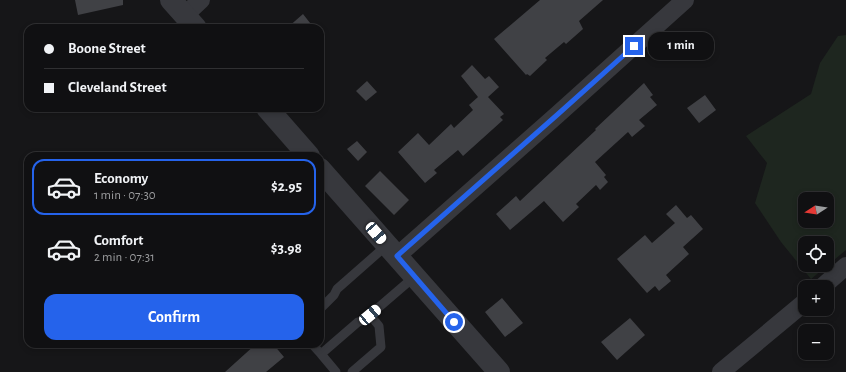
<!DOCTYPE html>
<html lang="en">
<head>
<meta charset="utf-8">
<style>
	:root { --surface:#101012; --page:#1e1e20; --text:#f1f3f6; --muted:#9c9d9f; --line:#303032; --accent:#2563eb }
	body { margin:0; font-family:"Alegreya Sans",sans-serif; background:var(--page); color:var(--text); height:100vh; display:flex; flex-direction:column; font-size:15px; white-space:nowrap }
	* { box-sizing:border-box; margin:0 }
	p { font-size:13px; color:var(--muted) }
	.icon { flex:none; width:22px; height:22px; fill:none; stroke:currentColor; stroke-width:2; stroke-linecap:round; stroke-linejoin:round }
	.map { position:relative; flex:1; overflow:hidden }
	.panel { position:absolute; left:24px; top:152px; width:300px; height:196px; display:flex; flex-direction:column; background:var(--surface); border-radius:12px; box-shadow:0 2px 6px #0003,0 0 0 1px var(--line) }
	.panel>* { flex:none }
	.guide { position:absolute; left:24px; top:24px; width:300px; height:88px; border-radius:12px; box-shadow:0 2px 6px #0003,0 0 0 1px var(--line); display:grid; align-content:center; height:88px; padding:0 20px; background:var(--surface) }
	.needle { width:26px; rotate:258deg }
	.controls { position:absolute; left:798px; top:192px; display:grid; gap:8px }
	.controls a { display:grid; place-items:center; width:36px; height:36px; border-radius:8px; background:var(--surface); box-shadow:0 2px 6px #0003,0 0 0 1px var(--line); font-size:20px }
	.end { position:absolute; width:18px; height:18px; margin:-9px; border:5px solid #2563eb; background:#fff; box-shadow:0 0 0 2px #fff }
	.from { border-radius:50% }
	.bubble { position:absolute; height:28px; border-radius:12px; background:var(--surface); box-shadow:0 2px 6px #0003,0 0 0 1px var(--line); font-size:13px; font-weight:600; line-height:28px; text-align:center }
	.car { position:absolute; width:12px; height:24px; margin:-12px -6px; border-radius:5px; box-shadow:0 0 3px 1px #0007; background:linear-gradient(#fff 24%,#345 0 40%,#fff 0 76%,#345 0 86%,#fff 0) }
	.guide b { display:flex; align-items:center; gap:14px; height:38px; font-size:15px }
	.guide b+b { border-top:1px solid var(--line) }
	.guide i { width:10px; height:10px; background:var(--text) }
	ul { padding:7px 0 0; list-style:none }
	li { display:flex; align-items:center; gap:12px; height:56px; margin:0 8px 6px; padding:0 12px; border:2px solid transparent; border-radius:12px }
	li div { flex:1 }
	li b { display:block; font-size:15px }
	li em { font-style:normal; font-weight:600 }
	li.active { border-color:var(--accent) }
	li>.icon { width:36px; height:36px; stroke-width:1.5 }
	.cta { display:flex; gap:8px; margin-top:auto; padding:8px 20px }
	.cta a { flex:1; height:46px; border-radius:12px; background:var(--accent); color:#fff; font-size:16px; font-weight:600; line-height:46px; text-align:center }
	.map>svg:first-child { display:block }
	.green { fill:#1e261f; fill-rule:evenodd }
	.building { fill:#404145 }
	.lines { fill:none; stroke-linecap:round; stroke-linejoin:round }
	.service { stroke:#37383d; stroke-width:9 }
	.minor { stroke:#37383d; stroke-width:18 }
	.tertiary { stroke:#37383d; stroke-width:22 }
	.route { stroke:#2563eb; stroke-width:5 }
</style>
</head>
<body>
<div class="map">
<svg width="846" height="372" viewBox="0 0 846 372">
	<rect width="100%" height="100%" fill="#161618"/>
	<!-- green -->
	<path class="green" d="M 846,35 L 846,250 L 811,279 L 781,242 L 755,203 L 767,163 L 746,136 L 811,94 L 820,63 L 838,36 ZM 805,199 L 827,199 L 827,221 L 805,221 ZM 805,243 L 827,243 L 827,265 L 805,265 Z"/>
	<!-- building -->
	<path class="building" d="M 75,0 L 123,0 L 123,5 L 78,15 Z
		M 540,0 L 603,0 L 579,21 L 583,29 L 566,44 L 564,42 L 545,58 L 547,60 L 530,76 L 527,74 L 526,75 L 494,39 Z
		M 303,14 L 314,28 L 287,28 Z
		M 472,65 L 485,79 L 489,76 L 499,87 L 488,97 L 504,114 L 500,117 L 503,120 L 463,156 L 458,150 L 434,170 L 437,173 L 425,183 L 398,152 L 418,133 L 429,145 L 451,124 L 454,128 L 473,110 L 469,105 L 478,97 L 461,76 Z
		M 367,81 L 377,92 L 366,101 L 356,91 Z
		M 644,83 L 653,95 L 650,97 L 657,105 L 639,120 L 645,126 L 632,137 L 628,132 L 595,162 L 606,175 L 604,177 L 608,182 L 600,190 L 596,185 L 576,204 L 579,207 L 563,222 L 544,201 L 510,230 L 496,214 L 516,196 L 520,201 L 596,130 L 595,129 Z
		M 705,95 L 716,110 L 699,123 L 687,108 Z
		M 357,141 L 367,152 L 358,161 L 347,149 Z
		M 380,171 L 409,200 L 394,215 L 365,186 Z
		M 676,205 L 687,218 L 691,215 L 703,229 L 683,247 L 689,254 L 666,275 L 671,281 L 659,291 L 655,286 L 647,293 L 617,259 L 645,235 L 652,243 L 675,223 L 666,214 Z
		M 502,298 L 523,323 L 505,337 L 485,312 Z
		M 630,318 L 645,335 L 617,360 L 601,342 Z
		M 256,344 L 273,344 L 284,357 L 266,372 L 225,372 Z"/>
	<g class="lines">
		<!-- service -->
		<path class="service" d="M 320,309 L 334,295 L 337,289 L 387,245
			M 312,344 L 321,354 L 358,322 L 364,320 L 414,277
			M 321,354 L 336,372
			M 352,372 L 381,347 L 379,326 L 370,315"/>
		<!-- minor -->
		<path class="minor" d="M 185,15 L 201,0
			M 397,256 L 557,115 L 685,0
			M 822,287 L 846,266
			M 721,372 L 805,302"/>
		<!-- tertiary -->
		<path class="tertiary" d="M 171,0 L 196,28
			M 267,108 L 309,156
			M 320,169 L 499,372"/>
	</g>
	<g class="lines">
		<!-- route -->
		<path class="route" d="M 454,322 L 397,256 L 557,115 L 634,46"/>
	</g>
</svg>
<div class="controls">
<a><svg class="needle" viewBox="-14 -14 28 28"><path d="M0-13l5 13h-10z" fill="#e53935"/><path d="M0 13l5-13h-10z" fill="#9c9d9f"/></svg></a>
<a><svg class="icon" aria-label="locate" viewBox="0 0 24 24"><circle cx="12" cy="12" r="6"/><path d="M12 2v4M12 18v4M2 12h4M18 12h4"/></svg></a>
<a>+</a>
<a>−</a>
</div>
<i class="end from" style="left:454px;top:322px"></i>
<i class="end" style="left:634px;top:46px"></i>
<div class="bubble" style="left:648px;top:32px;width:66px">1 min</div>
<i class="car" style="left:376px;top:233px;rotate:139deg"></i>
<i class="car" style="left:370px;top:315px;rotate:50deg"></i>
<div class="guide">
<b><i class="from"></i>Boone Street</b>
<b><i></i>Cleveland Street</b>
</div>
<section class="panel">
<ul>
<li class="active"><svg class="icon" aria-label="car" viewBox="0 0 24 24"><path d="M5 17H2v-5l4-1 3-4h7l3 4 3 1v5h-3M9 17h6M6 11h13"/><circle cx="7" cy="17" r="2"/><circle cx="17" cy="17" r="2"/></svg><div><b>Economy</b><p>1 min · 07:30</p></div><em>$2.95</em></li>
<li><svg class="icon" aria-label="car" viewBox="0 0 24 24"><path d="M5 17H2v-5l4-1 3-4h7l3 4 3 1v5h-3M9 17h6M6 11h13"/><circle cx="7" cy="17" r="2"/><circle cx="17" cy="17" r="2"/></svg><div><b>Comfort</b><p>2 min · 07:31</p></div><em>$3.98</em></li>
</ul>
<div class="cta"><a>Confirm</a></div>
</section>
</div>
</body>
</html>
